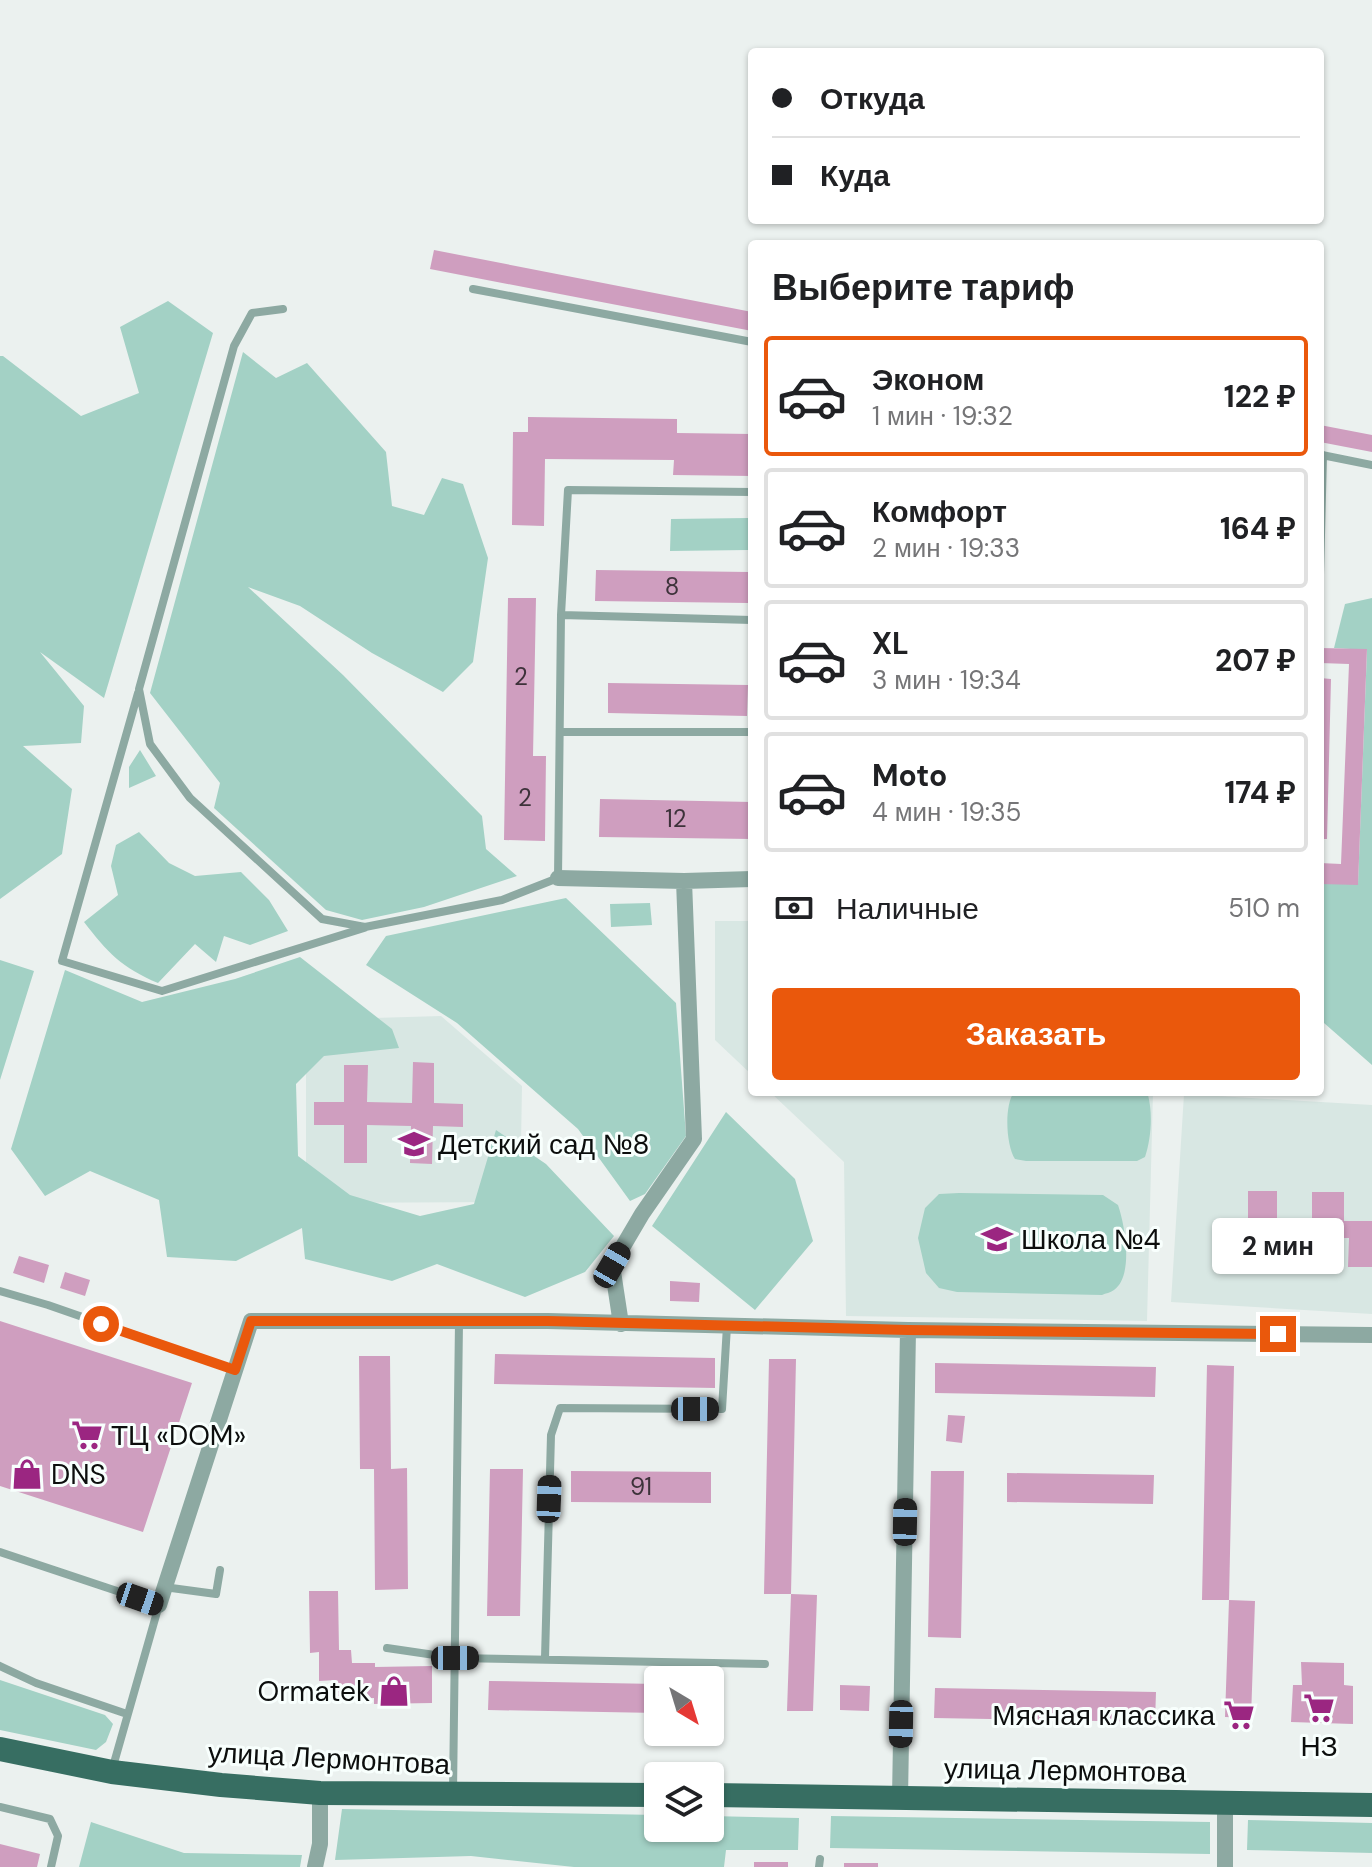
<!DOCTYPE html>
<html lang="ru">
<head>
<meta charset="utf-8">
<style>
	:root { --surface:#fff; --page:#f2f2f2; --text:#202124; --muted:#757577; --line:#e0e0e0; --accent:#ea580c }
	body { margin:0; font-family:"DM Sans",sans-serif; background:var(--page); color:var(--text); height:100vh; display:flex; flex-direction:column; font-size:30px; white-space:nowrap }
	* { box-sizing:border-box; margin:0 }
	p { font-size:26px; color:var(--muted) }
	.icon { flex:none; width:44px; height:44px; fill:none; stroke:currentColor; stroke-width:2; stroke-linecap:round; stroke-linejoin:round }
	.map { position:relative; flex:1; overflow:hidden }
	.sheet { position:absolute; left:748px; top:240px; width:576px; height:856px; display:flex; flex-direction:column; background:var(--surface); border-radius:8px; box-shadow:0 2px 6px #0004 }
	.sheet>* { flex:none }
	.hud { position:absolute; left:748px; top:48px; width:576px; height:176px; border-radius:8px; box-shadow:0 2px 6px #0004; display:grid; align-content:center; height:176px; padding:0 24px; background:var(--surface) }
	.needle { width:52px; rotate:142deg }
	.controls { position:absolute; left:644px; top:1666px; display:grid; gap:16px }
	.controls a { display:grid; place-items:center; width:80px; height:80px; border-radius:8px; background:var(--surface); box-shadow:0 2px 6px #0004; font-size:40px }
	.end { position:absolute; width:36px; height:36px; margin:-18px; border:10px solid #ea580c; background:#fff; box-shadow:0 0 0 4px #fff }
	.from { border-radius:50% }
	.bubble { position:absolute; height:56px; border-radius:8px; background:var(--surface); box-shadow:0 2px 6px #0004; font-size:26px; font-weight:700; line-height:56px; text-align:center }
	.car { position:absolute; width:24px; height:48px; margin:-24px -12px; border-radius:10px; box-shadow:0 0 6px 2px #0007; background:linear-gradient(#222 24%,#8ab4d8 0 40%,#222 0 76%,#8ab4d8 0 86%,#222 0) }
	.hud b { display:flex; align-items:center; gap:28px; height:76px; font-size:30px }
	.hud b+b { border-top:2px solid var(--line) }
	.hud i { width:20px; height:20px; background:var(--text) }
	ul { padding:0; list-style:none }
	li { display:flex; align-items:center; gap:24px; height:120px; margin:0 16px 12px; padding:0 8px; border:4px solid var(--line); border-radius:8px }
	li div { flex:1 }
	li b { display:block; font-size:30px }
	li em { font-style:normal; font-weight:700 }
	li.current { border-color:var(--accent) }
	li>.icon { width:72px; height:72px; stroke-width:1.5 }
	h2 { padding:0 24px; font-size:36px; line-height:96px }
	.pay { display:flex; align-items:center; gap:20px; height:88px; padding:0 24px; font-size:30px }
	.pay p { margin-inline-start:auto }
	.button { display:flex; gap:16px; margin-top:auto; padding:16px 24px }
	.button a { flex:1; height:92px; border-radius:8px; background:var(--accent); color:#fff; font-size:32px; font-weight:700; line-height:92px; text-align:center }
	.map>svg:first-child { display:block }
	.built { fill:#d8e7e3 }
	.green { fill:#a3d1c5 }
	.building { fill:#cf9ebf }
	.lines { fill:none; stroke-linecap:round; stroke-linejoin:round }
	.service { stroke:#8da9a2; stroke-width:8 }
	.minor { stroke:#8da9a2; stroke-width:16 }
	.primary { stroke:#376e62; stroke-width:24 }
	.route { stroke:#ea580c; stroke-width:10 }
	.labels { text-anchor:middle; stroke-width:6; stroke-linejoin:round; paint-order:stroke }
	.number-label { font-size:24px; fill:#3d323a }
	.poi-label { font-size:28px; fill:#0c0e0d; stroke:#f8fffd; text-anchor:start }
	.street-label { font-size:28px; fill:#0c0e0d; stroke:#f8fffd }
</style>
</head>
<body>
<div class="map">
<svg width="1372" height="1867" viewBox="0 0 1372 1867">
	<rect width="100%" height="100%" fill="#ebf1ef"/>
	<!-- built -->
	<path class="built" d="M 715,921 L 752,921 L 752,1075 L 715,1040 Z
		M 441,1016 L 522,1086 L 520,1202 L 306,1203 L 306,1020 Z
		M 770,1092 L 1153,1092 L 1147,1321 L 846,1316 L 844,1162 Z
		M 1184,1094 L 1372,1105 L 1372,1314 L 1171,1302 Z"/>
	<!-- green -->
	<path class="green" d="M 168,301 L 213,333 L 104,698 L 40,652 L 84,706 L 81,743 L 23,746 L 72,789 L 62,854 L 0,899 L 0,356 L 3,356 L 81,416 L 139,393 L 120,327 Z
		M 243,352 L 276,378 L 307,363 L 386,452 L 392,506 L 424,515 L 442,478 L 463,484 L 488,558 L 473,662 L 443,692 L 372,653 L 300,606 L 248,587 L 343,675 L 482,816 L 486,849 L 517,876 L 424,907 L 362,920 L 326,910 L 214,808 L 220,783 L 150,693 Z
		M 748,518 L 748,550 L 670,551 L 671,519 Z
		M 1372,598 L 1372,1065 L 1324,1023 L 1320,1016 L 1320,884 L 1358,884 L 1367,650 L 1334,648 L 1345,604 Z
		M 140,750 L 156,776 L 129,788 L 129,767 Z
		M 139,832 L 169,863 L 195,876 L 241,872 L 269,900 L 288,931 L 250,945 L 224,936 L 216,962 L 195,944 L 158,983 C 122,968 107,952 84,922 L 118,895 L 111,866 L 116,845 Z
		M 566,898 L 676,1003 L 686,1136 L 645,1194 L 630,1201 L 578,1129 L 457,1023 L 366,965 L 386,936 Z
		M 650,903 L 652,925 L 611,927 L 610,904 Z
		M 300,957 L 392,1029 L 399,1048 L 324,1056 L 296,1084 L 298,1156 L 350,1195 L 420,1216 L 474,1204 L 496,1130 L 546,1164 L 614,1236 L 585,1272 L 525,1297 L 437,1264 L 392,1281 L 305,1259 L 302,1228 L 236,1261 L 167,1257 L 159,1200 L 90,1171 L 45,1196 L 11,1149 L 65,970 L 142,1002 L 235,979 Z
		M 0,960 L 34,971 L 0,1080 Z
		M 1014,1092 L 1142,1092 L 1148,1095 C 1153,1114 1151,1139 1145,1157 L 1137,1161 L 1026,1161 L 1015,1159 C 1006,1145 1004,1106 1014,1092 Z
		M 726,1112 L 795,1179 L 813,1241 L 755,1310 L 652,1226 Z
		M 959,1193 L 1103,1195 L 1118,1205 C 1125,1225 1134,1276 1114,1290 C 1110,1293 1106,1293 1102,1295 L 957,1292 L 939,1288 L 926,1273 L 918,1238 L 925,1208 L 939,1194 Z
		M 0,1680 L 105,1715 L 113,1724 L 106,1742 L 96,1750 L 0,1730 Z
		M 342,1809 L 658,1815 L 658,1828 L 710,1828 L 710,1816 L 799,1818 L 798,1850 L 726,1850 L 724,1867 L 574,1867 L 471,1856 L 335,1860 Z
		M 831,1816 L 1210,1822 L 1210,1854 L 830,1848 Z
		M 1248,1820 L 1372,1823 L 1372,1853 L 1247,1850 Z
		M 91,1822 L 184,1853 L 302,1855 L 300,1867 L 79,1867 Z"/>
	<!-- building -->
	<path class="building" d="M 434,250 L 752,312 L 752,331 L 430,269 Z
		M 528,417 L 677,419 L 677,433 L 752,434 L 752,476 L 673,475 L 674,460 L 545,459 L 544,526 L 512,525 L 513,432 L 528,432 Z
		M 1320,425 L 1372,435 L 1372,452 L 1320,442 Z
		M 596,570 L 749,572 L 748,603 L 595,601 Z
		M 508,598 L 536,598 L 533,756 L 546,756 L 545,841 L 504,840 Z
		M 1320,648 L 1367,649 L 1358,885 L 1320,884 L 1320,863 L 1341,864 L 1349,664 L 1320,663 Z
		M 1320,678 L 1331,679 L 1327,839 L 1320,839 Z
		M 608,683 L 748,685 L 747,716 L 608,713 Z
		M 600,799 L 752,802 L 752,839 L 599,837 Z
		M 413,1062 L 434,1063 L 434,1103 L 463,1104 L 463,1127 L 433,1126 L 432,1164 L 410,1163 L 411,1126 L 367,1125 L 367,1163 L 344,1163 L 344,1125 L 314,1125 L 314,1102 L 344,1102 L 344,1065 L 368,1065 L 367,1102 L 412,1103 Z
		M 808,1092 L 972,1092 L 972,1096 L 808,1095 Z
		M 1248,1191 L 1277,1191 L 1277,1221 L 1312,1221 L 1312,1192 L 1344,1192 L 1344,1221 L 1372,1221 L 1372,1267 L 1348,1267 L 1349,1238 L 1307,1238 L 1307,1266 L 1277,1266 L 1277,1238 L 1248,1237 Z
		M 19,1256 L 49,1265 L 44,1283 L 13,1273 Z
		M 65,1272 L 90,1280 L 85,1296 L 60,1288 Z
		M 670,1281 L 700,1283 L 699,1302 L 670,1301 Z
		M 0,1321 L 192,1383 L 143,1532 L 0,1486 Z
		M 495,1354 L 715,1358 L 715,1388 L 494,1384 Z
		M 359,1356 L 390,1356 L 391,1469 L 407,1468 L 408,1589 L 375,1590 L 374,1469 L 360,1469 Z
		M 769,1359 L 796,1359 L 791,1594 L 817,1595 L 813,1711 L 787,1711 L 791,1594 L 764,1594 Z
		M 935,1363 L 1156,1367 L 1155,1397 L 935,1393 Z
		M 1207,1365 L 1234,1366 L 1229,1600 L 1202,1600 Z
		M 948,1415 L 965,1416 L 962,1443 L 946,1441 Z
		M 490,1469 L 523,1469 L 520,1616 L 487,1616 Z
		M 571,1471 L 711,1472 L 711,1503 L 571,1502 Z
		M 931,1471 L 964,1471 L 961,1638 L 928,1637 Z
		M 1007,1473 L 1154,1475 L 1153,1504 L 1007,1502 Z
		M 309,1591 L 338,1591 L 339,1650 L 351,1650 L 352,1663 L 375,1663 L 375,1667 L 432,1666 L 432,1703 L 374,1704 L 374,1698 L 337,1699 L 336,1680 L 319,1681 L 319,1652 L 310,1653 Z
		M 1229,1600 L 1255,1601 L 1251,1718 L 1225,1717 Z
		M 1301,1662 L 1344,1663 L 1344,1685 L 1353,1686 L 1353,1724 L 1291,1722 L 1293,1685 L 1302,1685 Z
		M 489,1681 L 658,1684 L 658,1713 L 488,1710 Z
		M 840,1685 L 870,1686 L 869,1711 L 840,1710 Z
		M 935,1688 L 1156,1692 L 1155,1722 L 934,1718 Z
		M 0,1844 L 40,1854 L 37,1867 L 0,1867 Z
		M 754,1862 L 788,1862 L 788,1867 L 754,1867 Z
		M 844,1863 L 878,1863 L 878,1867 L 844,1867 Z"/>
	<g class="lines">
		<!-- service -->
		<path class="service" d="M 473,289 L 752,342
			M 283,309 L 252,313 L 234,346 L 139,689 L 150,744 L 190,798 L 322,919 L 365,927 L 502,900 L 558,878 L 561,615 L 568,490 L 752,492
			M 1322,455 L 1372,465
			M 1320,575 L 1323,455
			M 561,615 L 752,620
			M 138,693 L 62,961 L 162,991 L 364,928
			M 560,732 L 752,732
			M 0,1291 L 48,1305 L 235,1370
			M 0,1552 L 159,1605 L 112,1770
			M 164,1587 L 216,1594 L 220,1570
			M 387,1648 L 455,1658 L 765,1664
			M 545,1658 L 551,1435 L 560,1408 L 722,1409 L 727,1326
			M 0,1666 L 36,1683 L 127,1714
			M 453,1793 L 459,1322
			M 0,1807 L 50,1819 L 58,1836 L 51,1867
			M 819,1867 L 820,1859"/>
		<!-- minor -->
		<path class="minor" d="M 558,878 L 684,881 L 752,879
			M 621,1324 L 612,1265 L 642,1214 L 694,1139 L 684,881
			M 159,1605 L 251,1321 L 548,1321 L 908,1330 L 1372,1335
			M 900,1798 L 908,1330
			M 1225,1802 L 1225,1867
			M 315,1867 L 320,1844 L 320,1793"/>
		<!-- primary -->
		<path class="primary" d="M 0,1749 L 112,1772 L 221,1785 L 320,1793 L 658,1795
			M 710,1795 L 1372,1805"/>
	</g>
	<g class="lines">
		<!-- route -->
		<path class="route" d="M 101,1324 L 235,1370 L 251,1321 L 548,1321 L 908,1330 L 1278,1334"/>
	</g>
	<!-- icons -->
	<defs>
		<symbol id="school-bare" viewBox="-9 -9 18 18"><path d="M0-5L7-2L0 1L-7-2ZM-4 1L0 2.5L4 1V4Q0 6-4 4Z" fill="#9b2681" stroke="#f8fffd" stroke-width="2.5" paint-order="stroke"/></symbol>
		<symbol id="supermarket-bare" viewBox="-9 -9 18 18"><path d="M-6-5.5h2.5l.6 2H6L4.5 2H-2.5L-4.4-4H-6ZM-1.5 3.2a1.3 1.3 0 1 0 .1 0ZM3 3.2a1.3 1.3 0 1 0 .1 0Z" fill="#9b2681" stroke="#f8fffd" stroke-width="2.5" paint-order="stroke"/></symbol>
		<symbol id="shop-bare" viewBox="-9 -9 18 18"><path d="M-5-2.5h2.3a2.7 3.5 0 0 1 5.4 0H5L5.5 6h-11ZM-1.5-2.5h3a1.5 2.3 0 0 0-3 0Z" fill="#9b2681" stroke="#f8fffd" stroke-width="2.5" paint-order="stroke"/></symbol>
	</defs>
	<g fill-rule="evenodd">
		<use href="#school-bare" x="392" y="1122" width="44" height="44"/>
		<use href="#school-bare" x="975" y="1217" width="44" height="44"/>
		<use href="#supermarket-bare" x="65" y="1413" width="44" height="44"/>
		<use href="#shop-bare" x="5" y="1452" width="44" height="44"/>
		<use href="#shop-bare" x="372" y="1669" width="44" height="44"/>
		<use href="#supermarket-bare" x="1297" y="1686" width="44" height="44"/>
		<use href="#supermarket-bare" x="1217" y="1693" width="44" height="44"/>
	</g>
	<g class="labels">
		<!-- number labels -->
		<g class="number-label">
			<text x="672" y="595">8</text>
			<text x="521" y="685">2</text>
			<text x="525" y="806">2</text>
			<text x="676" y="827">12</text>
			<text x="641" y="1495">91</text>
		</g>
		<!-- poi labels -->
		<g class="poi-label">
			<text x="438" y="1154">Детский сад №8</text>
			<text x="1021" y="1249">Школа №4</text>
			<text x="111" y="1445">ТЦ «DOM»</text>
			<text x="51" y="1484">DNS</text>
			<text x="370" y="1701" text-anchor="end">Ormatek</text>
			<text x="1215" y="1725" text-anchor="end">Мясная классика</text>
			<text x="1319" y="1756" text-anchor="middle">НЗ</text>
		</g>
		<!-- street labels -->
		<g class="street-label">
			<text transform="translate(329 1758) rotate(3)" y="10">улица Лермонтова</text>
			<text transform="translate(1065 1770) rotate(1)" y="10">улица Лермонтова</text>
		</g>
	</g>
</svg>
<div class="controls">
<a><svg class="needle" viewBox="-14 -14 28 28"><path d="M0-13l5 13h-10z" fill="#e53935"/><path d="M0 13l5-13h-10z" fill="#757577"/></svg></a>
<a><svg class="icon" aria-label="layers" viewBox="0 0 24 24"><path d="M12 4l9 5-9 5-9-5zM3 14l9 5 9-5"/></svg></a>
</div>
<i class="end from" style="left:101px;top:1324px"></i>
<i class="end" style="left:1278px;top:1334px"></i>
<div class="bubble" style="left:1212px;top:1218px;width:132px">2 мин</div>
<i class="car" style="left:612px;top:1265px;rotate:30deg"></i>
<i class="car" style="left:695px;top:1409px;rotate:90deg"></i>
<i class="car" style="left:549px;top:1499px;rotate:2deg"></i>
<i class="car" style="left:905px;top:1522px;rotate:1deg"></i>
<i class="car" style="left:140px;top:1599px;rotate:109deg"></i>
<i class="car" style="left:455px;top:1658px;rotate:90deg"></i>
<i class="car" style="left:901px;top:1724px;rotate:181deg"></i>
<div class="hud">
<b><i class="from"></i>Откуда</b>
<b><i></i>Куда</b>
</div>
<section class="sheet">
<h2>Выберите тариф</h2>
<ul>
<li class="current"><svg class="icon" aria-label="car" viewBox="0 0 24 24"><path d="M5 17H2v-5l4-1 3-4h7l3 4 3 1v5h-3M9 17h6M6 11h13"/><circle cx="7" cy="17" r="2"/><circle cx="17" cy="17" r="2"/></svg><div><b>Эконом</b><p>1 мин · 19:32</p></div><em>122 ₽</em></li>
<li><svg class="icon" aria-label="car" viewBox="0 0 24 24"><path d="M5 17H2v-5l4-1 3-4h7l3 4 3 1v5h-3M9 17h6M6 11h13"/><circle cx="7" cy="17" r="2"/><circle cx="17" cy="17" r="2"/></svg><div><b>Комфорт</b><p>2 мин · 19:33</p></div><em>164 ₽</em></li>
<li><svg class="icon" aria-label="car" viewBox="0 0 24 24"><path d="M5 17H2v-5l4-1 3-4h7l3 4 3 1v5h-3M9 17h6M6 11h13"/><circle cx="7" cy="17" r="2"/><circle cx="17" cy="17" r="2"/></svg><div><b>XL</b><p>3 мин · 19:34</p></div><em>207 ₽</em></li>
<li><svg class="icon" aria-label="car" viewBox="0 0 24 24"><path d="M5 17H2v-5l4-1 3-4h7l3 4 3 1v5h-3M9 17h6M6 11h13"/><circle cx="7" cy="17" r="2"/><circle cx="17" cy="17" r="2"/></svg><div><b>Moto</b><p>4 мин · 19:35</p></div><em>174 ₽</em></li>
</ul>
<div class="pay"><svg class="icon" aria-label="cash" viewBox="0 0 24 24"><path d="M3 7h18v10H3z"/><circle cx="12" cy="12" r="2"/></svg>Наличные<p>510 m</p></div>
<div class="button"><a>Заказать</a></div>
</section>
</div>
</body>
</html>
